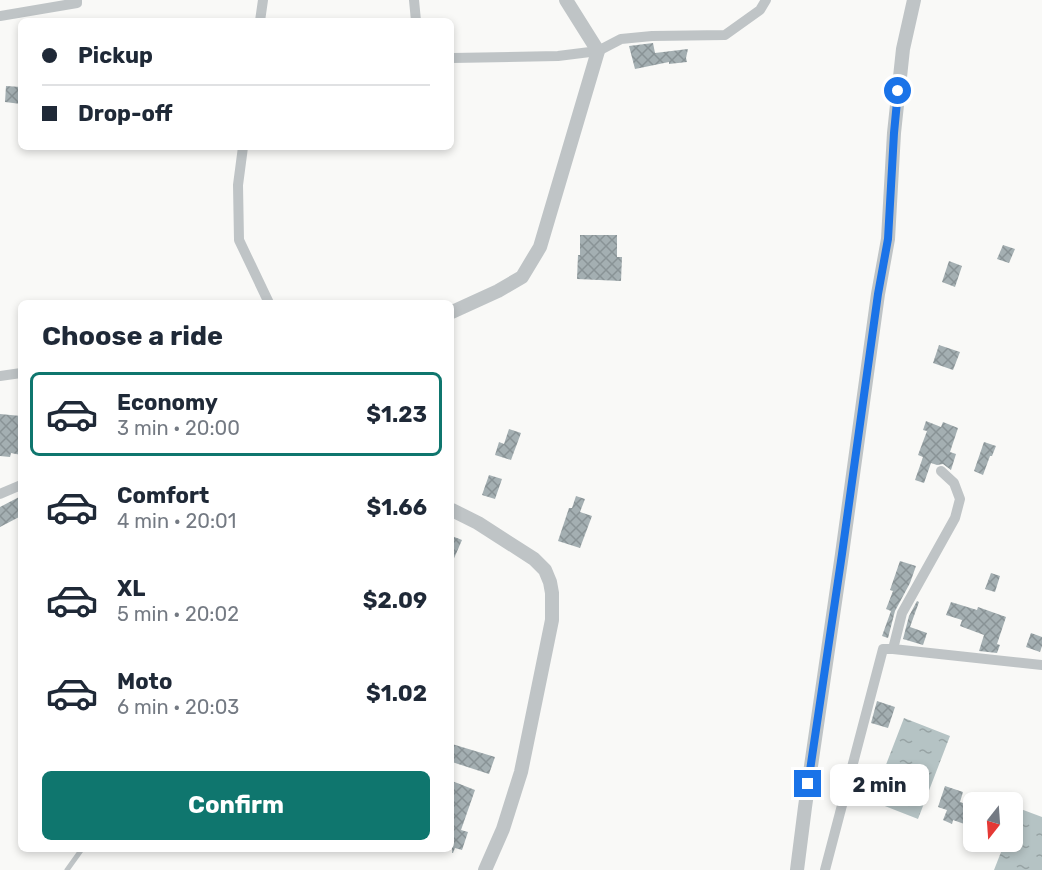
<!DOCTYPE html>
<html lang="en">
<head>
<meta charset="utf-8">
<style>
	:root { --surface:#fff; --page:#f2f2f3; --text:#1f2937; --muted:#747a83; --line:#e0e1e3; --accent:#0f766e }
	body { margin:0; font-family:Rubik,sans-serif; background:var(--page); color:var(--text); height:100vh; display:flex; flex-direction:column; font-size:22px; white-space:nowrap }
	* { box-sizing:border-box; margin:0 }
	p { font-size:20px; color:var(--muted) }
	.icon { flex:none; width:33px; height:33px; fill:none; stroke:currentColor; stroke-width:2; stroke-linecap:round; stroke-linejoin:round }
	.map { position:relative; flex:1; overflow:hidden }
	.sheet { position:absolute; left:18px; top:300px; width:436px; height:552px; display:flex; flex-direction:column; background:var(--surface); border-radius:9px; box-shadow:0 3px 9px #0003 }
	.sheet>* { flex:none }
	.top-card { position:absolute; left:18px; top:18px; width:436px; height:132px; border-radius:9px; box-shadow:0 3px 9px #0003; display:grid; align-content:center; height:132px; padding:0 24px; background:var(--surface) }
	.needle { width:39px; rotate:197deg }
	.buttons { position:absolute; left:963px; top:792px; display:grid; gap:12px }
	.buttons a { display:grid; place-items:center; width:60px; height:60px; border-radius:9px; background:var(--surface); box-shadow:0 3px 9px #0003; font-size:30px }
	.end { position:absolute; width:27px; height:27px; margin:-14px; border:8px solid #1a73e8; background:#fff; box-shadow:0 0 0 3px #fff }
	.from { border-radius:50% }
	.bubble { position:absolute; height:42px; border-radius:9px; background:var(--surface); box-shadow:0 3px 9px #0003; font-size:20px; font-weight:700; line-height:42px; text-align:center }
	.top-card b { display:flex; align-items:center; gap:21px; height:57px; font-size:22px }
	.top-card b+b { border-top:2px solid var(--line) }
	.top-card i { width:15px; height:15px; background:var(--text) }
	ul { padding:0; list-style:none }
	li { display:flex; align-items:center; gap:18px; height:84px; margin:0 12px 9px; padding:0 12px; border:3px solid transparent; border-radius:9px }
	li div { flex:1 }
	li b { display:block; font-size:22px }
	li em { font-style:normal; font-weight:700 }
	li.selected { border-color:var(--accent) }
	li>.icon { width:54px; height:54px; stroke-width:1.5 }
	h2 { padding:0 24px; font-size:27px; line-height:72px }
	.button { display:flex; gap:12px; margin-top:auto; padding:12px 24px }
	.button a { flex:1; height:69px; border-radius:9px; background:var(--accent); color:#fff; font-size:24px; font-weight:700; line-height:69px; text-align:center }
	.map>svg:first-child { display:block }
	.water { fill:url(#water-ripples) }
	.building { fill:url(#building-cross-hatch) }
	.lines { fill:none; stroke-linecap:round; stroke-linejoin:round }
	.service { stroke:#bfc4c6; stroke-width:5 }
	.minor { stroke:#bfc4c6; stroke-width:10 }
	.tertiary { stroke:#bfc4c6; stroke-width:14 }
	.route { stroke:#1a73e8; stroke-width:8 }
</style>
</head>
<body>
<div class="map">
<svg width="1042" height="870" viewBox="0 0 1042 870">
	<defs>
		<pattern id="water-ripples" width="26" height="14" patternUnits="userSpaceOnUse" patternTransform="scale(1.5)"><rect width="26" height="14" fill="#b5c3c4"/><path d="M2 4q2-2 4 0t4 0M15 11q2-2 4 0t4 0" fill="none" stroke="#97a3a4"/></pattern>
		<pattern id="building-cross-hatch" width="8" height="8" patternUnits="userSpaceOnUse" patternTransform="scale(1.5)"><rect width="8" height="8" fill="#a4afb2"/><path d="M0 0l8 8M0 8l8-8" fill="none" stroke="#899396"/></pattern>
	</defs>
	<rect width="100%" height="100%" fill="#f9f9f7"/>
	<!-- water -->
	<path class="water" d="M 904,718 L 950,736 L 918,819 L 872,801 Z
		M 1018,808 L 1042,817 L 1042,870 L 994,870 L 1005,842 L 1012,842 L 1013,823 Z"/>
	<!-- building -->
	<path class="building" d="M 653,43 L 655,53 L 688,49 L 686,58 L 687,62 L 669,64 L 669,62 L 635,69 L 629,46 Z
		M 6,86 L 21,87 L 21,104 L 5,102 Z
		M 580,235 L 617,235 L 617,257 L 622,257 L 621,281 L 577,279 L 578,255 L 580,255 Z
		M 1003,245 L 1015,249 L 1009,263 L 997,259 Z
		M 949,261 L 962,266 L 955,287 L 942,282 Z
		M 939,345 L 960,352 L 953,370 L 933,363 Z
		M 0,414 L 21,416 L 21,455 L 11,453 L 10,457 L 0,456 Z
		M 926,421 L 941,427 L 943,422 L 958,428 L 950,452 L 956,454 L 951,470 L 943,464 L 937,465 L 931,463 L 924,483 L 915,480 L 923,457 L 918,455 L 927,431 L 923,430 Z
		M 509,429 L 521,433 L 511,460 L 495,455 L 499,442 L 504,444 Z
		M 984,442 L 996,446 L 992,456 L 990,456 L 983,475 L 974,471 Z
		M 489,475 L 502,479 L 495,499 L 482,495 Z
		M 21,496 L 21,516 L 0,527 L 0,507 Z
		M 576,496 L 585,499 L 580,512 L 592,516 L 580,548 L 558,541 L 569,508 L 572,508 Z
		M 452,536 L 462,540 L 452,563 Z
		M 900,561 L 916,566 L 910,583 L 895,611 L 888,638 L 882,636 L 891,611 L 886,609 L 893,591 L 890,590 Z
		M 991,573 L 1000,576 L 995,592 L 985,589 Z
		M 917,601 L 919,602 L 910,627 L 927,633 L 923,645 L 903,639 L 909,616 Z
		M 951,602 L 977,610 L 978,607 L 1006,617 L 997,644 L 1000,645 L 997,653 L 979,651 L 984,635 L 960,626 L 962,620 L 946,615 Z
		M 1031,633 L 1042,637 L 1042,646 L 1040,652 L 1026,647 Z
		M 877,701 L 895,707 L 888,728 L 871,723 Z
		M 452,744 L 495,757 L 489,774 L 452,762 Z
		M 452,781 L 475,790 L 461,830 L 468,832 L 462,850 L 455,848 L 453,853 L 452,853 Z
		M 945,786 L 963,792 L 960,802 L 974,807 L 974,818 L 970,826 L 953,820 L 952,824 L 943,820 L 947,810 L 938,807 Z"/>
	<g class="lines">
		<!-- service -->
		<path class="service" d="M 67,870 L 82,849"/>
		<!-- minor -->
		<path class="minor" d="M 414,0 L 416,21
			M 0,16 L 77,3 L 77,0
			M 260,21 L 263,0
			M 452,58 L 558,56 L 598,51 L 621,39 L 652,36 L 725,35 L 760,10 L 766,0
			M 243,147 L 238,185 L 239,240 L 269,303
			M 0,376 L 21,373
			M 0,494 L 21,485
			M 893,649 L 902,613 L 955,518 L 960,499 L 954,483 L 941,471
			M 825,870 L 883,649 L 893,649 L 1042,665"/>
		<!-- tertiary -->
		<path class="tertiary" d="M 452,312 L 498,291 L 522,277 L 540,247 L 598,51 L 566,0
			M 452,510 L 478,523 L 534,559 L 545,570 L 550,582 L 552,593 L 552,620 L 521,772 L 503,829 L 485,870
			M 797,870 L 805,807 L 842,554 L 878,294 L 888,239 L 894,133 L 903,49 L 914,0"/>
	</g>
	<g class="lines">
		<!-- route -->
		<path class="route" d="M 808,784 L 842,554 L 878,294 L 888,239 L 894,133 L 898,91"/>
	</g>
</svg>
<div class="buttons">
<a><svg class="needle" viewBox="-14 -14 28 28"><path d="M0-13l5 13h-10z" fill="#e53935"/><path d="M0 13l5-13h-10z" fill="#747a83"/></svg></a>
</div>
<i class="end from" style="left:898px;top:91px"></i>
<i class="end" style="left:808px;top:784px"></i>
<div class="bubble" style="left:830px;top:764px;width:99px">2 min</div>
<div class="top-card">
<b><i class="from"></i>Pickup</b>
<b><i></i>Drop-off</b>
</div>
<section class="sheet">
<h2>Choose a ride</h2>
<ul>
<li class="selected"><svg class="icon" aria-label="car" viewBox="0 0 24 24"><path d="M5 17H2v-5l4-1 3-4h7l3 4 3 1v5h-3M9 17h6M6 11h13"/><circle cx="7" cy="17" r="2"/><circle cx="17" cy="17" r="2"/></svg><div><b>Economy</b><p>3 min · 20:00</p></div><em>$1.23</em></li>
<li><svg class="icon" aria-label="car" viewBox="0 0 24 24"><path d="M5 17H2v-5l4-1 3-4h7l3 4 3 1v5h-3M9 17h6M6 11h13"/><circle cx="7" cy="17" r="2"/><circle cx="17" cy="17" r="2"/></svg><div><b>Comfort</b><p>4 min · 20:01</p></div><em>$1.66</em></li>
<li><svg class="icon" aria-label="car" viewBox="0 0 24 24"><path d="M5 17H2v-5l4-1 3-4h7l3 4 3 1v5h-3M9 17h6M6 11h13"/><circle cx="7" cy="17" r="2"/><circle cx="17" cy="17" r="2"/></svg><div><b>XL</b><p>5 min · 20:02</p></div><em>$2.09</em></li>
<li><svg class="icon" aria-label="car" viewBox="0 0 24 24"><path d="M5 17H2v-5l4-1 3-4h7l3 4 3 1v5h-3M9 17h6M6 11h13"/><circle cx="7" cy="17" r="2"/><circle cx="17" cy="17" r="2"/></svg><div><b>Moto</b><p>6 min · 20:03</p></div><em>$1.02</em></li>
</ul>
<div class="button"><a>Confirm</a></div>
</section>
</div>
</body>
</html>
